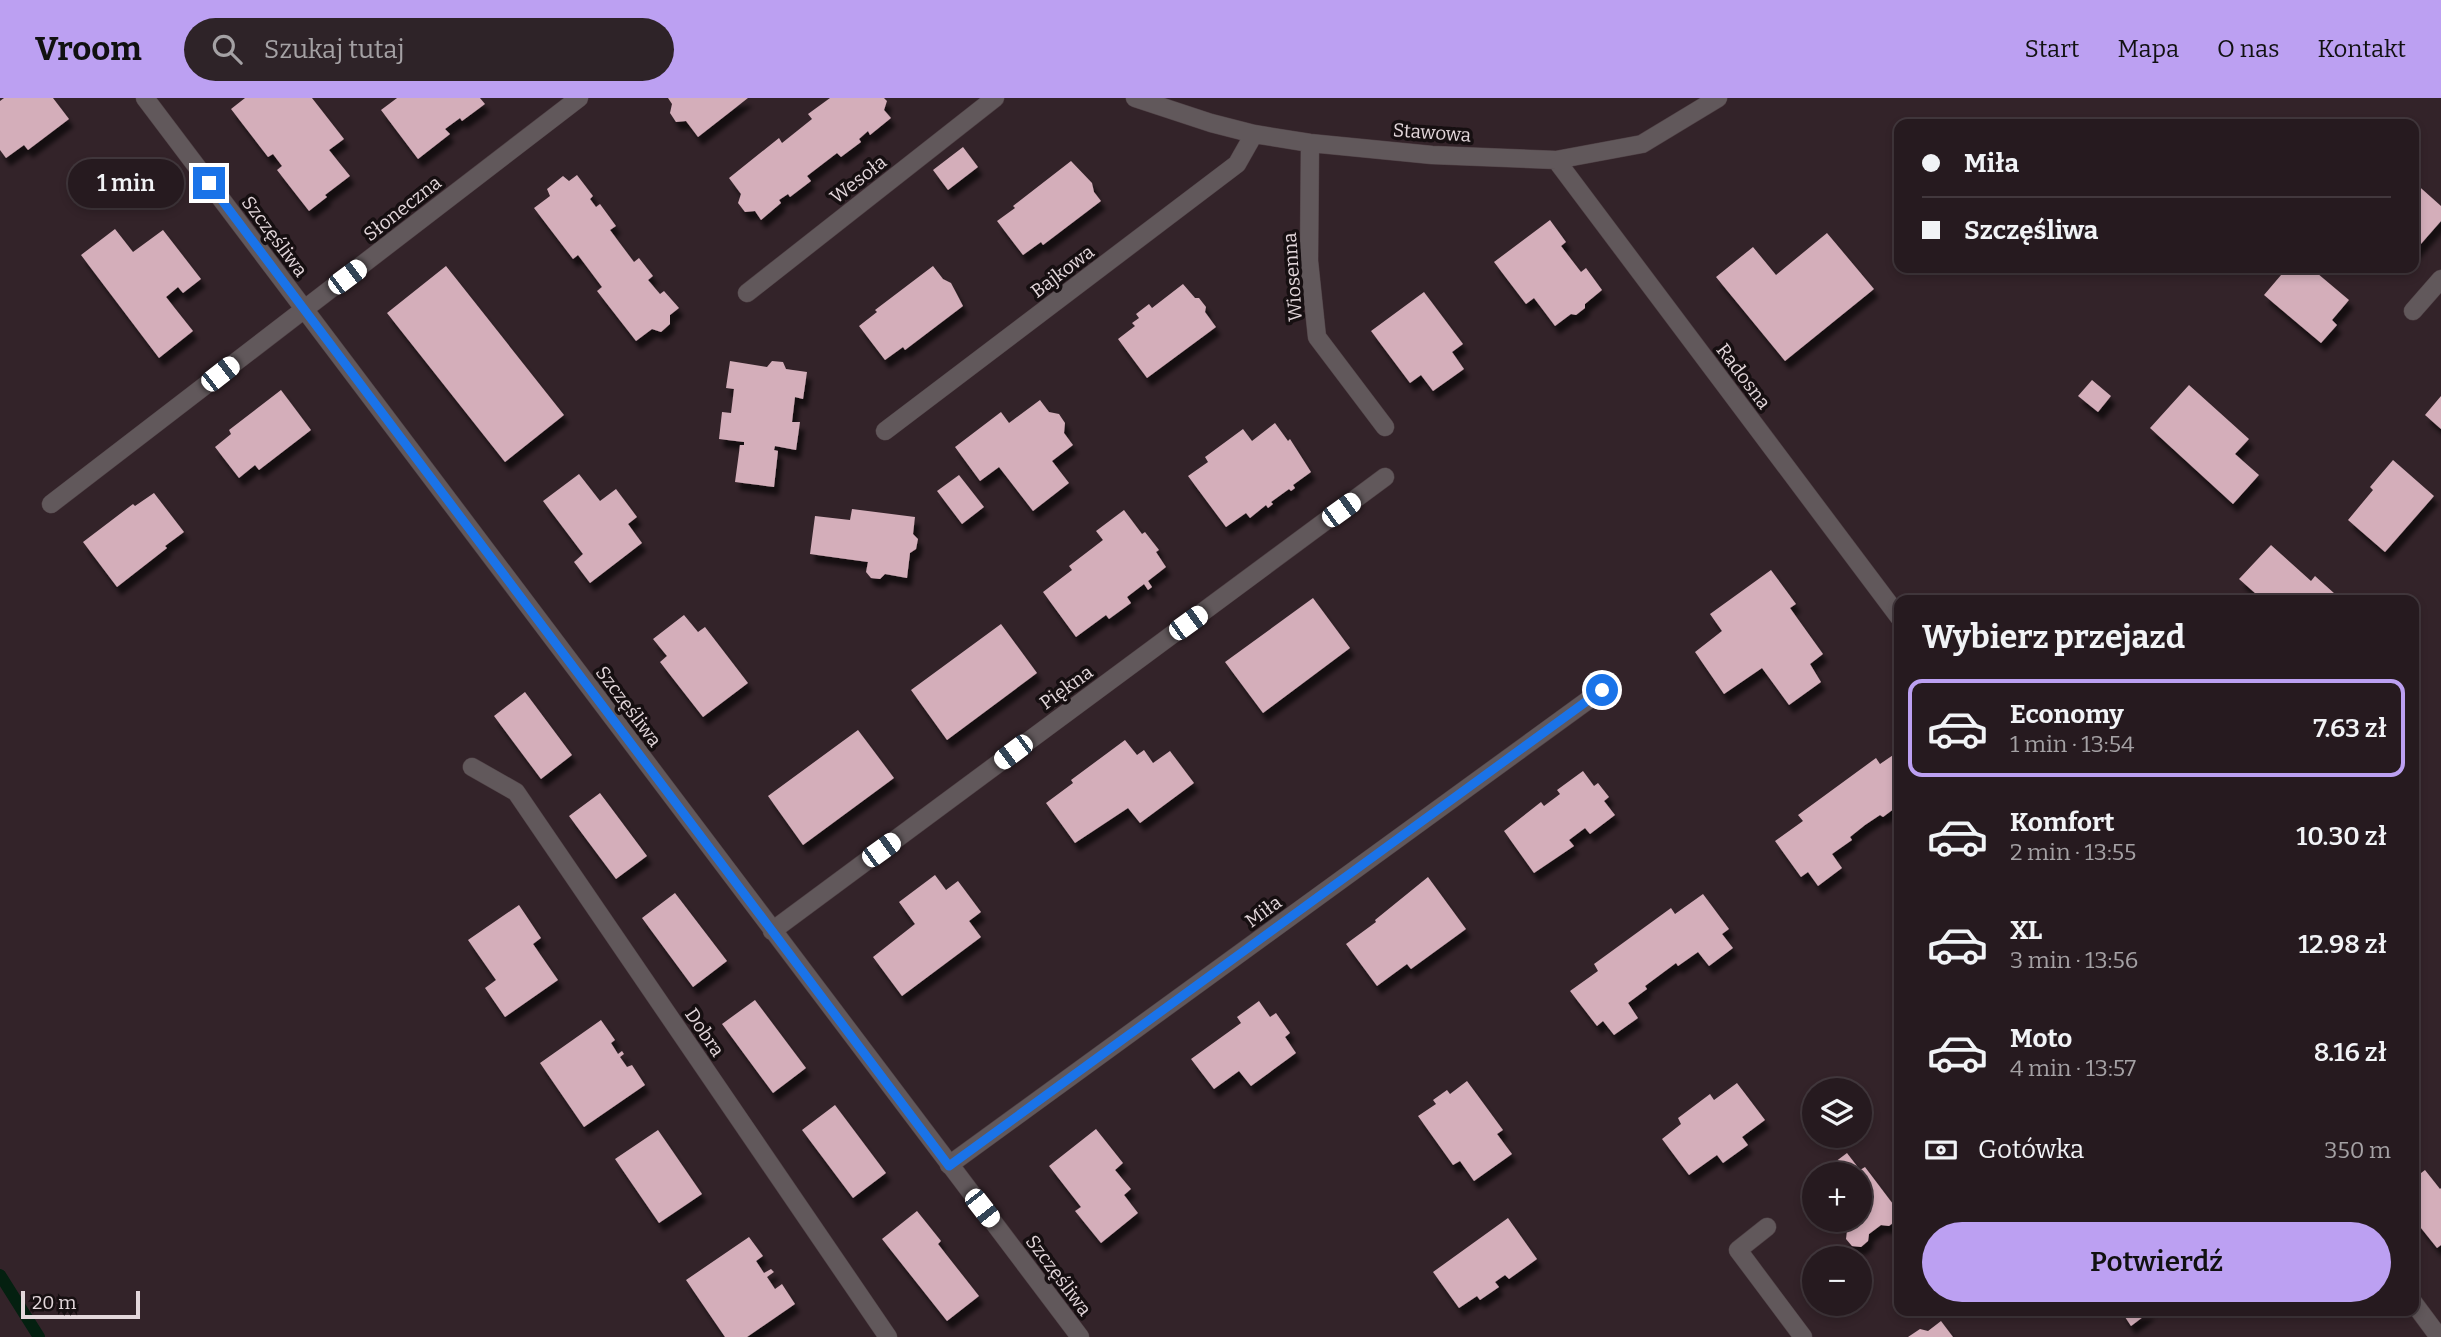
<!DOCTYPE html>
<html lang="pl">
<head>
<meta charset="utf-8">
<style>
	:root { --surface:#261a1f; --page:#2e2328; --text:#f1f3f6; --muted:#a4a1a4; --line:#42383d; --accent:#bca0f2 }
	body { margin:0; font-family:Bitter,serif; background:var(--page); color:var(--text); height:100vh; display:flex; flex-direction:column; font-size:26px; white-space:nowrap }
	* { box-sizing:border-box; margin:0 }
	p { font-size:23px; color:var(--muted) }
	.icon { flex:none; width:38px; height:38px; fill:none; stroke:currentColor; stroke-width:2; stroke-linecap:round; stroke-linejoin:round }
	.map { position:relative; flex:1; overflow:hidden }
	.sheet { position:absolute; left:1894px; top:497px; width:525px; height:721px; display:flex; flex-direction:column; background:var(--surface); border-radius:14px; box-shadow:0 4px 10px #0003,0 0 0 2px var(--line) }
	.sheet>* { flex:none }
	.top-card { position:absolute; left:1894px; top:21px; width:525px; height:154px; border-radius:14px; box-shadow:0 4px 10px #0003,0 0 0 2px var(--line); display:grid; align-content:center; height:154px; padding:0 28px; background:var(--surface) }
	.tools { position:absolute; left:1802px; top:980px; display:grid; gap:14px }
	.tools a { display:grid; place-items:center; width:70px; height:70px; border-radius:50%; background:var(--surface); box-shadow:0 4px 10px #0003,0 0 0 2px var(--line); font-size:35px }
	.scale { position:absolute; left:21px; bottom:18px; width:119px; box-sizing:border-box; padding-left:7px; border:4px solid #e3d7db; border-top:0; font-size:19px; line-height:24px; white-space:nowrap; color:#e3d7db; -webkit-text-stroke:5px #160f11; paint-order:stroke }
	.end { position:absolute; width:32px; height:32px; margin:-16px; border:9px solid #1a73e8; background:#fff; box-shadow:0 0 0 4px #fff }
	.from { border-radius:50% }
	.bubble { position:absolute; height:49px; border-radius:24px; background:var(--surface); box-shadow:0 4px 10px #0003,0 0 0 2px var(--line); font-size:23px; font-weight:600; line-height:49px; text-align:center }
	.car { position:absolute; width:21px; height:42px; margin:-21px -10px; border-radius:9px; box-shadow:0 0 5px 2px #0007; background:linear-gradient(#fff 24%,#345 0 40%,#fff 0 76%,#345 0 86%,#fff 0) }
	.top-card b { display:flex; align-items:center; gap:24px; height:66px; font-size:26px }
	.top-card b+b { border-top:2px solid var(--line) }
	.top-card i { width:18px; height:18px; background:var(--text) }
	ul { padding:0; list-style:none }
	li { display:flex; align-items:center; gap:21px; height:98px; margin:0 14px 10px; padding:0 14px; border:4px solid transparent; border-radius:14px }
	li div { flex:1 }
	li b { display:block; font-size:26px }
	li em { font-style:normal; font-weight:600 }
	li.on { border-color:var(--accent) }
	li>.icon { width:63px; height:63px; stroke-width:1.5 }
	h2 { padding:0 28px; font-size:32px; line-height:84px }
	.pay { display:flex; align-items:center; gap:18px; height:77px; padding:0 28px; font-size:26px }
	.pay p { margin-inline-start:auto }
	.action { display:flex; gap:14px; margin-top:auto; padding:14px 28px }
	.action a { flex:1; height:80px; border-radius:42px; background:var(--accent); color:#111; font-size:28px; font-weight:600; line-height:80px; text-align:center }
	header { display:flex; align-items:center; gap:42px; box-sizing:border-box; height:98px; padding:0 35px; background:var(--accent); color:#111 }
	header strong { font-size:33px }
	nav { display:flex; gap:38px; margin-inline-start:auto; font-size:24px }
	.search { width:490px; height:63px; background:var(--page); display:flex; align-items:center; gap:18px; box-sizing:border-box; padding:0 24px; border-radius:38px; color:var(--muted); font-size:26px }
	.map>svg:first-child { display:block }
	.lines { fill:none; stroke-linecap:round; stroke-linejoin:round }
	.stream { stroke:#042010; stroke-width:12 }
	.building { fill:#d4aeba; filter:url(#shadow) }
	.service-casing { stroke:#4f4045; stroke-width:19 }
	.minor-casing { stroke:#4f4045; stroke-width:19 }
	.service { stroke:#61585b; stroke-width:18 }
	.minor { stroke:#61585b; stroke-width:18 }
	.route { stroke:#1a73e8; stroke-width:9 }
	.labels { text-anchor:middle; stroke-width:7; stroke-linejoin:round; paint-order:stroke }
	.street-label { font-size:19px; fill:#e3d7db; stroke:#160f11 }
</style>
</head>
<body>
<header>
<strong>Vroom</strong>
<div class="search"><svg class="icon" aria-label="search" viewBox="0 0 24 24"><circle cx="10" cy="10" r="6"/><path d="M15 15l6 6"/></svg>Szukaj tutaj</div>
<nav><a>Start</a><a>Mapa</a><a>O nas</a><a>Kontakt</a></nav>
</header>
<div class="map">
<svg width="2441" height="1239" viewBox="0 0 2441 1239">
	<defs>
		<filter id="shadow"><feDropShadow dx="4.5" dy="8" stdDeviation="2" flood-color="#0009"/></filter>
	</defs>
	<rect width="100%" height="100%" fill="#332329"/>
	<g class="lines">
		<!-- stream -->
		<path class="stream" d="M 0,1177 L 39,1239"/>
	</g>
	<!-- building -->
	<path class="building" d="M 4,0 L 53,0 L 69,21 L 28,52 L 24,47 L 6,60 L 0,52 L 0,3 Z
		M 245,0 L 312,0 L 344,41 L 329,52 L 350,78 L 325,97 L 327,99 L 309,113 L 277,72 L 282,68 L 273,56 L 268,59 L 231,11 Z
		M 397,0 L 480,0 L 485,6 L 462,23 L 460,20 L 445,31 L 450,36 L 418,61 L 381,12 Z
		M 668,0 L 748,0 L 698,39 L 686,23 L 676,24 L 670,15 L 672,6 Z
		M 830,0 L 884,0 L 887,3 L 884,12 L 891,20 L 870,37 L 868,33 L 859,41 L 861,44 L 841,59 L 837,55 L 807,78 L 811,83 L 790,99 L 788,96 L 779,102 L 781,105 L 761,122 L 755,113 L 745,114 L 738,105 L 741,96 L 729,80 L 779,40 L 782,45 L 812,21 L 808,16 Z
		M 963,49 L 978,69 L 948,92 L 933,72 Z
		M 1071,63 L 1092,85 L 1094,94 L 1101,103 L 1043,147 L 1041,144 L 1023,157 L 997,123 L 1015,110 L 1013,108 Z
		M 577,77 L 593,98 L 590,101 L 596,109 L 600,106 L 616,128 L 610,132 L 634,164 L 639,160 L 653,178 L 648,182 L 660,196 L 664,193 L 679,210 L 670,217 L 670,226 L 661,234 L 652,231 L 636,243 L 597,193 L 602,189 L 578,157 L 573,161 L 534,110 L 550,98 L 547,91 L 563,78 L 569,83 Z
		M 2413,83 L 2441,108 L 2441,123 L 2413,155 Z
		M 1550,122 L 1566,144 L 1561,148 L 1581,174 L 1586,170 L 1602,192 L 1585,206 L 1585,210 L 1576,217 L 1571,216 L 1555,228 L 1534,200 L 1526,206 L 1494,164 Z
		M 115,131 L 133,154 L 163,132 L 201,181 L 183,195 L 178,189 L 166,199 L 193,233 L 159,260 L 81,157 Z
		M 1827,135 L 1874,191 L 1785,263 L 1716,179 L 1753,149 L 1776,177 Z
		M 446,168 L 564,317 L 505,364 L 387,215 Z
		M 933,168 L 943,181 L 951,185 L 963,208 L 905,252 L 903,249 L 885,262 L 859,228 L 877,214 L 875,212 Z
		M 2287,170 L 2311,170 L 2349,202 L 2332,222 L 2337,227 L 2321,245 L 2264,197 Z
		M 1183,186 L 1195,200 L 1199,200 L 1206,209 L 1205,214 L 1216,229 L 1147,280 L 1118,241 L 1135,228 L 1132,225 L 1139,220 L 1136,216 L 1149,206 L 1152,210 Z
		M 1424,194 L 1463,246 L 1452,254 L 1464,271 L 1433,293 L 1421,277 L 1410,285 L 1371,233 Z
		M 730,263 L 767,269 L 772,263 L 783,264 L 786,271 L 807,274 L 803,301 L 795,299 L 792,324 L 800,324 L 796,352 L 775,348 L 774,352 L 778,353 L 774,389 L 735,384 L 740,347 L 744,347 L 744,344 L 719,341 L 722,314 L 731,315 L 734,291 L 726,290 Z
		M 2092,282 L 2111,298 L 2098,314 L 2078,298 Z
		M 2189,287 L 2249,341 L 2235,356 L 2259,377 L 2233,406 L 2150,330 Z
		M 281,292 L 311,332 L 259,372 L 255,367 L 239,380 L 215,349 L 231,336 L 229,332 Z
		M 2441,298 L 2441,331 L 2425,317 Z
		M 1040,302 L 1049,314 L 1059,316 L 1065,325 L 1064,335 L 1073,347 L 1052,363 L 1069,385 L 1033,413 L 999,369 L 980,383 L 955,349 L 1001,314 L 1009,325 Z
		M 1275,325 L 1288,343 L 1290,341 L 1311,374 L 1293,387 L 1295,390 L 1291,393 L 1289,391 L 1271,404 L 1273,406 L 1268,410 L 1266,407 L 1250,420 L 1246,415 L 1226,429 L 1188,378 L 1208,364 L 1205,359 L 1243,331 L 1252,343 Z
		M 2393,362 L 2434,398 L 2385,454 L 2348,422 L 2373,392 L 2370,389 Z
		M 579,376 L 600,403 L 616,391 L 637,419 L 628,426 L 642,445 L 590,485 L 574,464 L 583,456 L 543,403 Z
		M 959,377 L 984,409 L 962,426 L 937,393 Z
		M 154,395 L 184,434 L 165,448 L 167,450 L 117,489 L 83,444 L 133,406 L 135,408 Z
		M 852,411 L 915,419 L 913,436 L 918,441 L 916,451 L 910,455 L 907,480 L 885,476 L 880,481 L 871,480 L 866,474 L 868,464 L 810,456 L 815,418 L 850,422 Z
		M 1124,412 L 1142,436 L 1145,434 L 1159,452 L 1156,454 L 1166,469 L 1148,483 L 1152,489 L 1148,492 L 1144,486 L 1127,499 L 1131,505 L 1109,521 L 1106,517 L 1076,539 L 1043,494 L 1072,472 L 1069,468 L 1103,442 L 1096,433 Z
		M 2271,447 L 2311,483 L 2315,478 L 2335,496 L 2329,502 L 2263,502 L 2239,481 Z
		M 1771,472 L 1796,506 L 1790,510 L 1823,556 L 1810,566 L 1821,584 L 1789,607 L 1762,570 L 1724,596 L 1695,554 L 1722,533 L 1710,516 Z
		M 1313,500 L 1350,550 L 1263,615 L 1225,564 Z
		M 684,517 L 698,534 L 705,529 L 748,585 L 703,619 L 660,564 L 667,558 L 653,541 Z
		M 1001,526 L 1037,575 L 947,642 L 911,592 Z
		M 525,594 L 572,657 L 541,681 L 494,618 Z
		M 858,632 L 894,680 L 803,747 L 768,698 Z
		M 1125,642 L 1137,657 L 1144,652 L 1153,665 L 1170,653 L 1194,685 L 1140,725 L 1128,710 L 1075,745 L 1046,705 L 1073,685 L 1071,682 Z
		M 1899,653 L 1899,707 L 1883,719 L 1880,717 L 1865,727 L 1850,739 L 1852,742 L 1832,756 L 1842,770 L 1818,788 L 1808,774 L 1801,779 L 1775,743 L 1803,723 L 1798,717 L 1876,660 L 1880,666 Z
		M 1583,673 L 1594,688 L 1598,685 L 1609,699 L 1604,703 L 1615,717 L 1590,736 L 1585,730 L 1569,742 L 1574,748 L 1534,775 L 1504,733 L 1541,704 L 1544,708 L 1560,696 L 1557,692 Z
		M 600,695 L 647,758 L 616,781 L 569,718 Z
		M 935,777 L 946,792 L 958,783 L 981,814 L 969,823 L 981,839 L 902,898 L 873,859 L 915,826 L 899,804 Z
		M 1428,779 L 1466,831 L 1411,871 L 1407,866 L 1377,888 L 1346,846 L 1376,824 L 1375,822 Z
		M 675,795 L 727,863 L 693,889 L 642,820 Z
		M 1703,796 L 1729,831 L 1722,836 L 1733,850 L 1709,868 L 1698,854 L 1678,868 L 1676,865 L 1645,888 L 1647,891 L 1628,905 L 1638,920 L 1614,937 L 1603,923 L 1597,928 L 1570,893 L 1598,873 L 1594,866 L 1671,810 L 1675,816 Z
		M 519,807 L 541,840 L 533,846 L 558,882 L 505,919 L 485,890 L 496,882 L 468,842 Z
		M 755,902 L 806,970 L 773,995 L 722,926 Z
		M 1259,903 L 1270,919 L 1276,915 L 1290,935 L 1285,939 L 1296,955 L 1251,988 L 1239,973 L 1214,991 L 1191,961 L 1241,925 L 1237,919 Z
		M 601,922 L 615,942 L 611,945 L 618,956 L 622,953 L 624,956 L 620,959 L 627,969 L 632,967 L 645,987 L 584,1029 L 540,965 Z
		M 1467,983 L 1503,1032 L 1497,1036 L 1512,1056 L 1474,1083 L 1460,1063 L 1453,1067 L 1418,1018 L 1436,1006 L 1433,1002 L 1447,992 L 1450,996 Z
		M 1737,985 L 1765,1022 L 1742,1039 L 1748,1047 L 1723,1065 L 1717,1057 L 1689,1077 L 1662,1041 L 1681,1026 L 1678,1020 L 1710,996 L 1714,1002 Z
		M 835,1007 L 886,1075 L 853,1100 L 802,1032 Z
		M 1096,1031 L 1123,1065 L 1115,1072 L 1131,1091 L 1124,1097 L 1138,1115 L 1101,1145 L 1075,1113 L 1081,1109 L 1049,1068 Z
		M 658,1032 L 702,1096 L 659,1125 L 615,1061 Z
		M 1847,1055 L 1860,1072 L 1865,1069 L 1899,1114 L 1899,1120 L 1889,1128 L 1881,1127 L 1869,1136 L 1868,1143 L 1861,1149 L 1852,1148 L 1846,1141 L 1847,1133 L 1839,1122 L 1860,1122 L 1860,1076 L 1819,1076 Z
		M 2425,1072 L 2440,1091 L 2441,1090 L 2441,1147 L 2437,1150 L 2413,1120 L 2413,1081 Z
		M 917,1113 L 941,1143 L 938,1146 L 979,1198 L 947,1223 L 882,1141 Z
		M 1508,1120 L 1537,1161 L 1509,1181 L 1505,1177 L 1495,1184 L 1499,1189 L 1480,1202 L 1477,1198 L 1459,1210 L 1433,1174 Z
		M 749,1139 L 763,1158 L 756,1163 L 764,1175 L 771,1171 L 774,1174 L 767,1179 L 775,1191 L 782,1186 L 795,1206 L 747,1239 L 725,1239 L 686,1182 Z
		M 2121,1213 L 2151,1213 L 2131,1228 Z
		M 1941,1223 L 1953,1239 L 1908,1239 L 1920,1231 L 1928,1233 Z"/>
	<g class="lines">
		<defs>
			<path id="service" d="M 2413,213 L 2441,181
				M 949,1067 L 1602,592
				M 1767,1129 L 1738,1152 L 1803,1239"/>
			<path id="minor" d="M 145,0 L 1080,1239
				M 1135,0 L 1211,25 L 1254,36 L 1310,45 L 1432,57 L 1556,62 L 1642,46 L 1718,0
				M 1310,45 L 1309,163 L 1317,239 L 1385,329
				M 1556,62 L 1899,519
				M 747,195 L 995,0
				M 885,333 L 1237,66 L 1254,36
				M 51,406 L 579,0
				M 472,669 L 516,694 L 888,1239
				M 772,833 L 1385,379
				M 2413,1204 L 2439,1239"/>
		</defs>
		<!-- service casing -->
		<use href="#service" class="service-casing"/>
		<!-- minor casing -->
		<use href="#minor" class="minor-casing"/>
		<!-- service -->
		<use href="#service" class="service"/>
		<!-- minor -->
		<use href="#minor" class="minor"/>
	</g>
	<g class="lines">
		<!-- route -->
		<path class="route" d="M 209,85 L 949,1068 L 1602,592"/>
	</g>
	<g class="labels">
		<!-- street labels -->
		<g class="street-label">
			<text transform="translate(1432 34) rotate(4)" y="7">Stawowa</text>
			<text transform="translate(858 81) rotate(-38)" y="7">Wesoła</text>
			<text transform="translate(402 110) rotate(-38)" y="7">Słoneczna</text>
			<text transform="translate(275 138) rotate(53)" y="7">Szczęśliwa</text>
			<text transform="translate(1062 173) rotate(-37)" y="7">Bajkowa</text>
			<text transform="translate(1292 179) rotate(-94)" y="7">Wiosenna</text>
			<text transform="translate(1744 278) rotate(53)" y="7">Radosna</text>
			<text transform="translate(1066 589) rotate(-36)" y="7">Piękna</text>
			<text transform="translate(629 608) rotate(53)" y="7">Szczęśliwa</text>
			<text transform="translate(1263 813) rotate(-36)" y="7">Miła</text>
			<text transform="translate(705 934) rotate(56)" y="7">Dobra</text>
			<text transform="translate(1059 1177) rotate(53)" y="7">Szczęśliwa</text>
		</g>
	</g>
</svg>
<div class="tools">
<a><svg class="icon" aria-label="layers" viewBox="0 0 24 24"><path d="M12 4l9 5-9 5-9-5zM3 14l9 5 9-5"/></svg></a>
<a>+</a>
<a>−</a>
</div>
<div class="scale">20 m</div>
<i class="end from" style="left:1602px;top:592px"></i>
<i class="end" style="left:209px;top:85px"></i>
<div class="bubble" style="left:68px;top:61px;width:116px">1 min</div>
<i class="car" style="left:347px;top:179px;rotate:53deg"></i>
<i class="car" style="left:220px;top:276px;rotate:52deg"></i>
<i class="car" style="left:1341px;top:412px;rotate:54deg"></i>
<i class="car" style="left:1188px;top:525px;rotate:54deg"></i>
<i class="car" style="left:1013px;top:654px;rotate:233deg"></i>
<i class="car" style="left:881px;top:752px;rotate:54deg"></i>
<i class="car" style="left:982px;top:1110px;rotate:142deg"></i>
<div class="top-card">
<b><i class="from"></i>Miła</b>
<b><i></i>Szczęśliwa</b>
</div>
<section class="sheet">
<h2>Wybierz przejazd</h2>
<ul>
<li class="on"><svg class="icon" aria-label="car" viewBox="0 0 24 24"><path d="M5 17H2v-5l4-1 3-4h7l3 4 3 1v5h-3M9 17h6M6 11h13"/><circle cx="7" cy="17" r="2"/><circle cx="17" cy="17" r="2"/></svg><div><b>Economy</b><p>1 min · 13:54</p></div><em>7.63 zł</em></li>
<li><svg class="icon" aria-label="car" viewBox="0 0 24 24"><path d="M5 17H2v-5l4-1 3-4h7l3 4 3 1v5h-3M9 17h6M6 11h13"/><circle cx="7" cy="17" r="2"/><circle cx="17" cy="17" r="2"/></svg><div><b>Komfort</b><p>2 min · 13:55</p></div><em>10.30 zł</em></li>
<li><svg class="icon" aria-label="car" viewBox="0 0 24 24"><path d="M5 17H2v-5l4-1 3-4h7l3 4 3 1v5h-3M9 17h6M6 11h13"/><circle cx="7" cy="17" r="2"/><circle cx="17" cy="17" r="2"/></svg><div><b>XL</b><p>3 min · 13:56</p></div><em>12.98 zł</em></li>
<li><svg class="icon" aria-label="car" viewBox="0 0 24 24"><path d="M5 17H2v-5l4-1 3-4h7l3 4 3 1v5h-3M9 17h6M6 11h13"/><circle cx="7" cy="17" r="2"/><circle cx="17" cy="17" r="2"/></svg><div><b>Moto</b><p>4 min · 13:57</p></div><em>8.16 zł</em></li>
</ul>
<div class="pay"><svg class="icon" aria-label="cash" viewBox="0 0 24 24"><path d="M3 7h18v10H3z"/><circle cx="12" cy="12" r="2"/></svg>Gotówka<p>350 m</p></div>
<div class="action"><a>Potwierdź</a></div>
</section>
</div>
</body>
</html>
